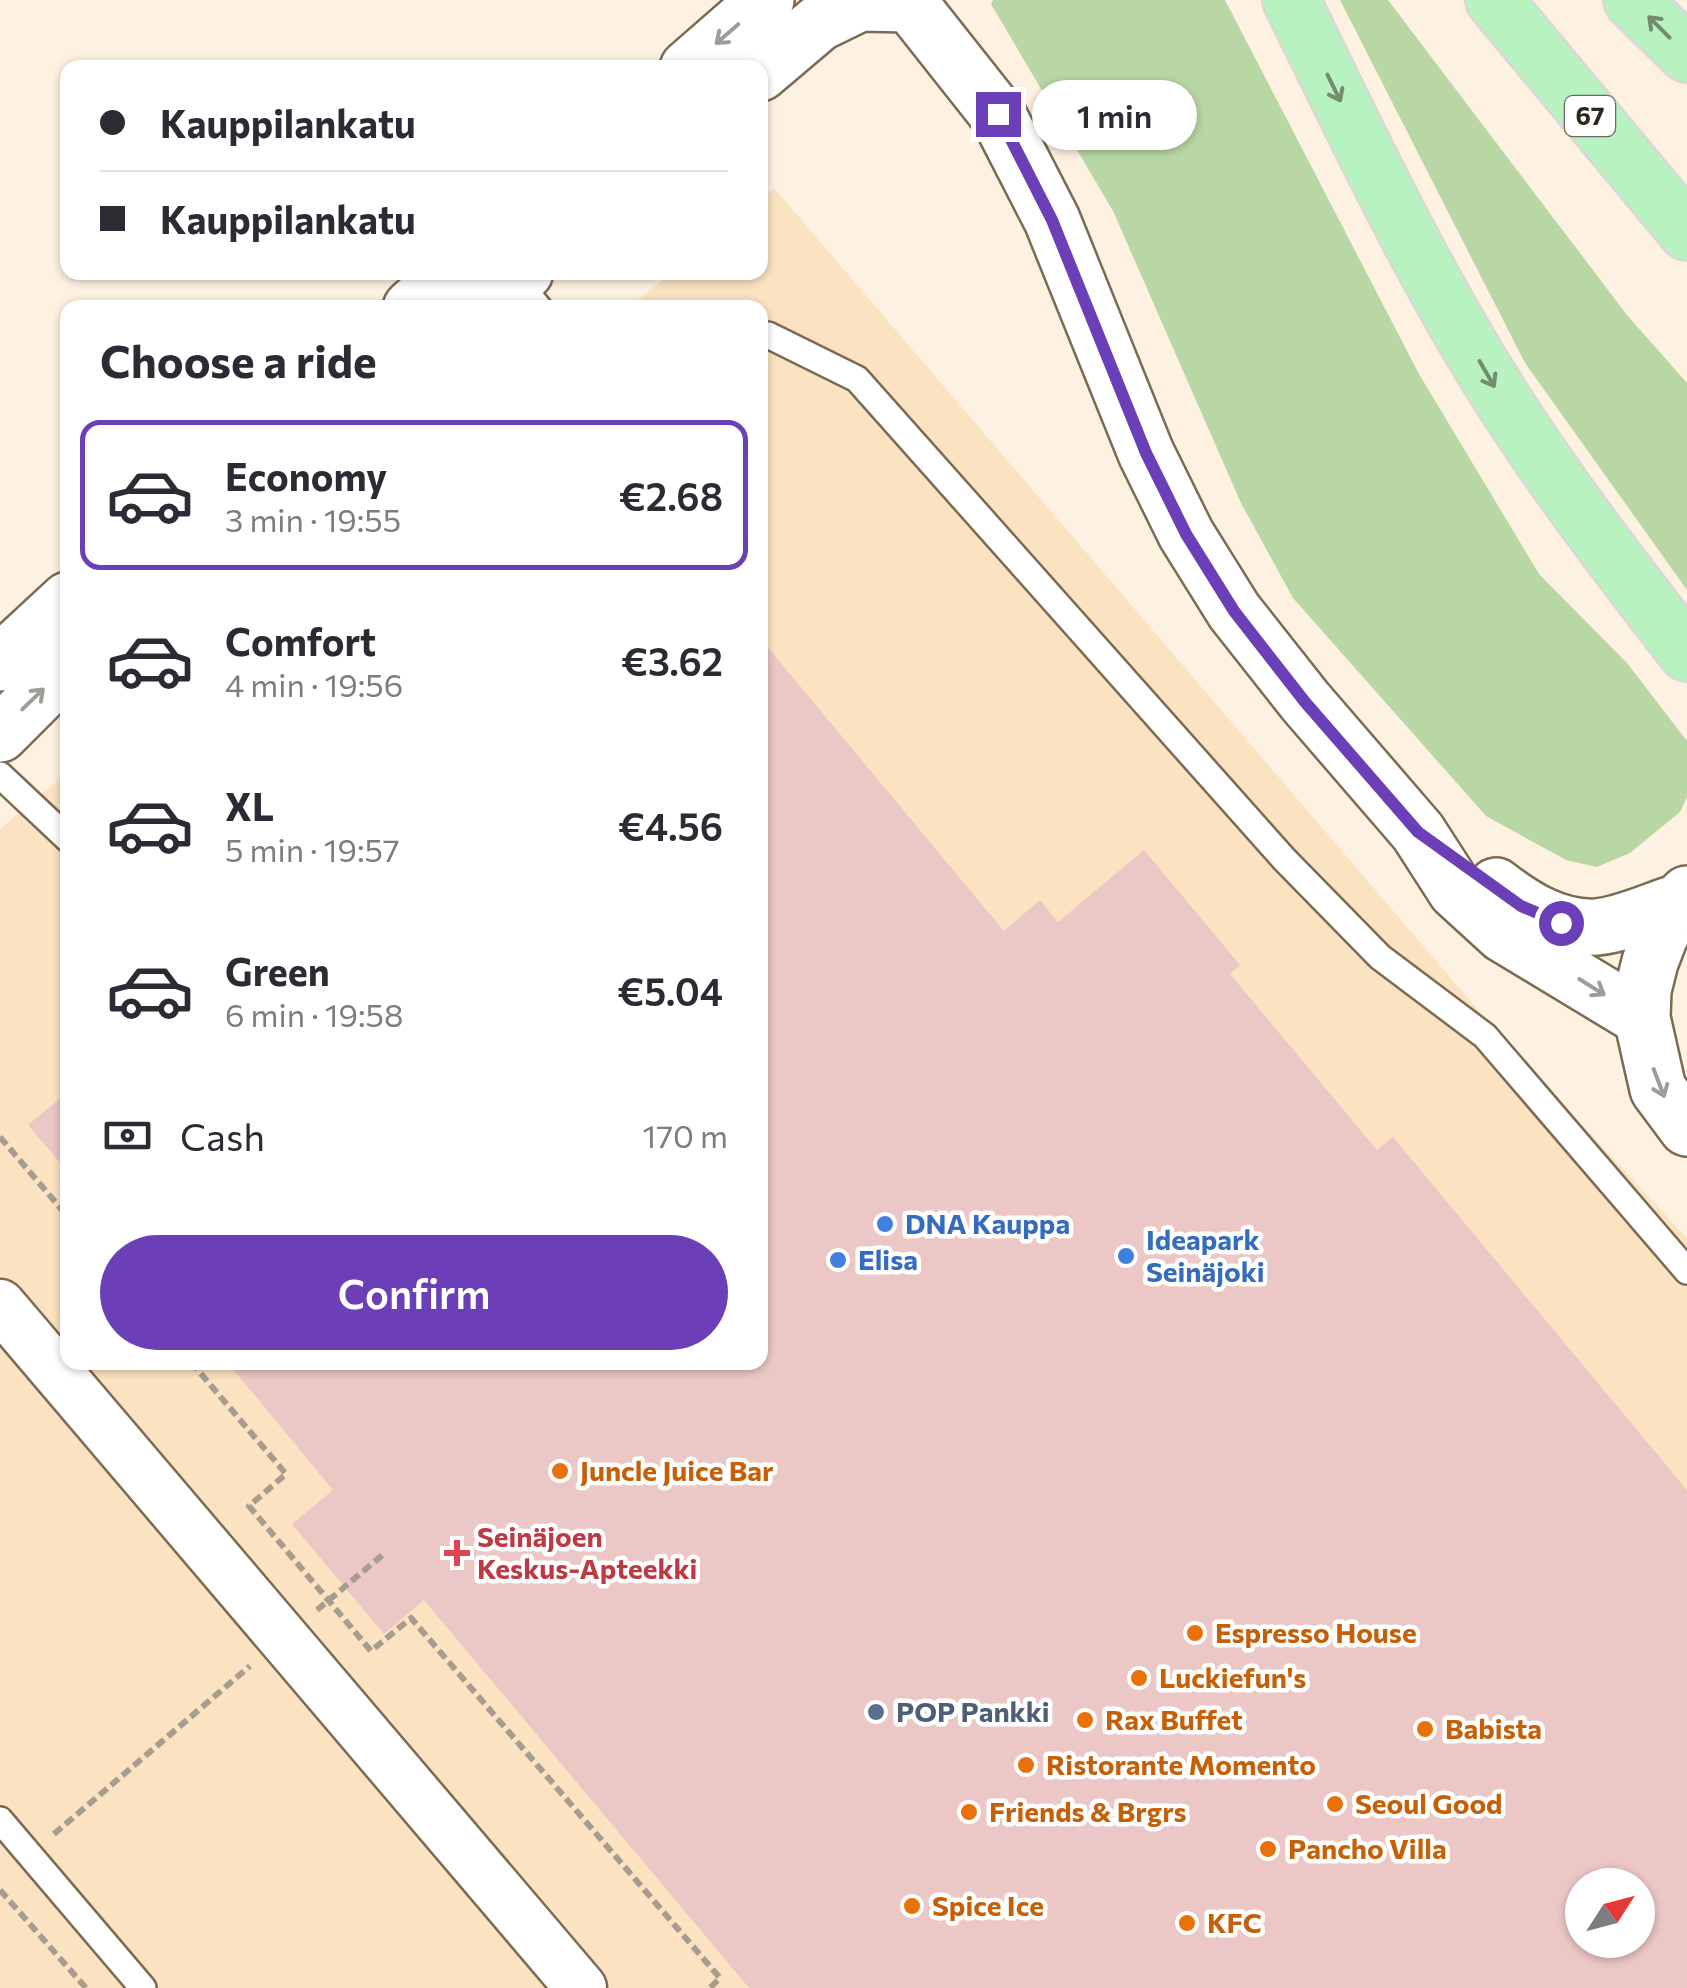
<!DOCTYPE html>
<html lang="en">
<head>
<meta charset="utf-8">
<style>
	:root { --surface:#fff; --page:#f7f7f7; --text:#2b2b33; --muted:#7c7c81; --line:#e1e1e2; --accent:#6a3fb7 }
	body { margin:0; font-family:Commissioner,sans-serif; background:var(--page); color:var(--text); height:100vh; display:flex; flex-direction:column; font-size:38px; white-space:nowrap }
	* { box-sizing:border-box; margin:0 }
	p { font-size:32px; color:var(--muted) }
	.icon { flex:none; width:55px; height:55px; fill:none; stroke:currentColor; stroke-width:2; stroke-linecap:round; stroke-linejoin:round }
	.map { position:relative; flex:1; overflow:hidden }
	.drawer { position:absolute; left:60px; top:300px; width:708px; height:1070px; display:flex; flex-direction:column; background:var(--surface); border-radius:20px; box-shadow:0 2px 8px #0004 }
	.drawer>* { flex:none }
	.guide { position:absolute; left:60px; top:60px; width:708px; height:220px; border-radius:20px; box-shadow:0 2px 8px #0004; display:grid; align-content:center; height:220px; padding:0 40px; background:var(--surface) }
	.needle { width:65px; rotate:54deg }
	.controls { position:absolute; left:1565px; top:1868px; display:grid; gap:20px }
	.controls a { display:grid; place-items:center; width:90px; height:90px; border-radius:50%; background:var(--surface); box-shadow:0 2px 8px #0004; font-size:50px }
	.end { position:absolute; width:45px; height:45px; margin:-22px; border:12px solid #6a3fb7; background:#fff; box-shadow:0 0 0 5px #fff }
	.from { border-radius:50% }
	.bubble { position:absolute; height:70px; border-radius:35px; background:var(--surface); box-shadow:0 2px 8px #0004; font-size:32px; font-weight:600; line-height:70px; text-align:center }
	.guide b { display:flex; align-items:center; gap:35px; height:95px; font-size:38px }
	.guide b+b { border-top:2px solid var(--line) }
	.guide i { width:25px; height:25px; background:var(--text) }
	ul { padding:0; list-style:none }
	li { display:flex; align-items:center; gap:30px; height:150px; margin:0 20px 15px; padding:0 20px; border:5px solid transparent; border-radius:20px }
	li div { flex:1 }
	li b { display:block; font-size:38px }
	li em { font-style:normal; font-weight:600 }
	li.on { border-color:var(--accent) }
	li>.icon { width:90px; height:90px; stroke-width:1.5 }
	h2 { padding:0 40px; font-size:45px; line-height:120px }
	.pay { display:flex; align-items:center; gap:25px; height:110px; padding:0 40px; font-size:38px }
	.pay p { margin-inline-start:auto }
	.action { display:flex; gap:20px; margin-top:auto; padding:20px 40px }
	.action a { flex:1; height:115px; border-radius:60px; background:var(--accent); color:#fff; font-size:40px; font-weight:600; line-height:115px; text-align:center }
	.map>svg:first-child { display:block }
	.built { fill:#fbe3c1; fill-rule:evenodd }
	.green { fill:#b9d7a5 }
	.building { fill:#ebc7c5; fill-rule:evenodd }
	.lines { fill:none; stroke-linecap:round; stroke-linejoin:round }
	.service-casing { stroke:#7c6b53; stroke-width:30 }
	.minor-casing { stroke:#7c6b53; stroke-width:55 }
	.tertiary-casing { stroke:#7c6b53; stroke-width:60 }
	.primary-casing { stroke:#d9d8d6; stroke-width:60 }
	.path { stroke:#a79d8f; stroke-width:6; stroke-dasharray:10 5; stroke-linecap:butt }
	.service { stroke:#fff; stroke-width:25 }
	.minor { stroke:#fff; stroke-width:50 }
	.tertiary { stroke:#fff; stroke-width:55 }
	.primary { stroke:#b8f2c1; stroke-width:55 }
	.oneway { stroke:#728c6e }
	.oneway2 { stroke:#a09d99 }
	.route { stroke:#6a3fb7; stroke-width:12 }
	.shop-dot { fill:#3f7fe0; stroke:#fff; stroke-width:4 }
	.food-dot { fill:#e8710a; stroke:#fff; stroke-width:4 }
	.health-dot { fill:#e0444e; stroke:#fff; stroke-width:4 }
	.service-dot { fill:#5c6f8a; stroke:#fff; stroke-width:4 }
	.labels { text-anchor:middle; stroke-width:9; stroke-linejoin:round; paint-order:stroke }
	.shield { fill:#fff; stroke:#6c6760; stroke-width:2.5 }
	.shield-label { font-size:25px; font-weight:bold; fill:#2d261c }
	.shop-label { font-size:28px; font-weight:bold; fill:#366cbe; stroke:#fff; text-anchor:start }
	.food-label { font-size:28px; font-weight:bold; fill:#c56008; stroke:#fff; text-anchor:start }
	.health-label { font-size:28px; font-weight:bold; fill:#be3a42; stroke:#fff; text-anchor:start }
	.service-label { font-size:28px; font-weight:bold; fill:#4e5e75; stroke:#fff; text-anchor:start }
</style>
</head>
<body>
<div class="map">
<svg width="1687" height="1988" viewBox="0 0 1687 1988">
	<rect width="100%" height="100%" fill="#fdf1e1"/>
	<!-- built -->
	<path class="built" d="M 774,188 L 1508,1045 L 1687,1238 L 1687,1988 L 0,1988 L 0,829 L 67,773 L 68,1362 L 760,1362 L 760,308 L 629,307 L 672,273 L 760,272 L 760,199 ZM 1582,1885 L 1638,1885 L 1638,1940 L 1582,1940 Z"/>
	<!-- green -->
	<path class="green" d="M 993,0 L 1225,0 L 1419,374 L 1539,574 L 1627,663 L 1687,741 L 1687,797 L 1680,812 L 1630,853 L 1597,867 L 1566,860 L 1486,816 L 1293,598 L 1241,503 L 1113,211 L 991,4 Z
		M 1340,0 L 1388,0 L 1627,315 L 1687,383 L 1687,590 L 1525,363 Z"/>
	<!-- building -->
	<path class="building" d="M 760,638 L 1004,931 L 1040,900 L 1058,922 L 1144,850 L 1240,965 L 1230,974 L 1377,1150 L 1393,1137 L 1687,1490 L 1687,1988 L 749,1988 L 424,1600 L 384,1634 L 292,1524 L 333,1490 L 227,1362 L 760,1362 ZM 1582,1885 L 1638,1885 L 1638,1940 L 1582,1940 Z
		M 68,1092 L 68,1172 L 28,1125 Z"/>
	<g class="lines">
		<defs>
			<path id="service" d="M 512,276 L 539,308
				M 760,338 L 768,335 L 857,379 L 1284,859 L 1380,957 L 1485,1036 L 1687,1271
				M 0,775 L 68,839
				M 0,1820 L 143,1988"/>
			<path id="minor" d="M 0,1305 L 581,1988"/>
			<path id="tertiary" d="M 907,0 L 998,115 L 1052,220 L 1146,453 L 1186,534 L 1234,611 L 1305,701 L 1418,832 L 1456,891 L 1503,934 L 1642,1018
				M 688,68 L 766,0
				M 760,73 L 819,23 L 860,3 L 911,4
				M 411,308 L 451,272
				M 485,308 L 525,272
				M 0,663 L 68,600
				M 0,734 L 68,666
				M 1496,886 C 1524,908 1558,929 1596,927 C 1622,925 1653,910 1679,902
				M 1687,894 L 1679,902 L 1660,936 L 1650,962 L 1643,990 L 1642,1018 L 1658,1089 L 1687,1128"/>
			<path id="primary" d="M 1291,0 C 1356,132 1418,265 1496,389 C 1554,481 1620,567 1687,653
				M 1494,0 L 1687,232
				M 1632,0 L 1687,54"/>
		</defs>
		<!-- service casing -->
		<use href="#service" class="service-casing"/>
		<!-- minor casing -->
		<use href="#minor" class="minor-casing"/>
		<!-- tertiary casing -->
		<use href="#tertiary" class="tertiary-casing"/>
		<!-- primary casing -->
		<use href="#primary" class="primary-casing"/>
		<!-- path -->
		<path class="path" d="M 0,1137 L 68,1217
			M 191,1362 L 286,1474 L 249,1506 L 371,1651 L 411,1618 L 720,1978 L 710,1988
			M 317,1610 L 385,1553
			M 54,1834 L 250,1666
			M 0,1890 L 86,1988"/>
		<!-- service -->
		<use href="#service" class="service"/>
		<!-- minor -->
		<use href="#minor" class="minor"/>
		<!-- tertiary -->
		<use href="#tertiary" class="tertiary"/>
		<!-- primary -->
		<use href="#primary" class="primary"/>
	</g>
	<!-- one-way arrows -->
	<defs><path id="oneway-shaft" d="M-6 0H5M1.5-3L5.5 0L1.5 3" fill="none" stroke-width="1.6" stroke-linecap="round" stroke-linejoin="round" transform="scale(2.5)"/></defs>
	<g class="oneway">
		<use href="#oneway-shaft" transform="translate(1659 27) rotate(-135)"/>
		<use href="#oneway-shaft" transform="translate(1334 88) rotate(64)"/>
		<use href="#oneway-shaft" transform="translate(1487 374) rotate(60)"/>
	</g>
	<g class="oneway2">
		<use href="#oneway-shaft" transform="translate(727 34) rotate(139)"/>
		<use href="#oneway-shaft" transform="translate(33 699) rotate(-44)"/>
		<use href="#oneway-shaft" transform="translate(1592 987) rotate(32)"/>
		<use href="#oneway-shaft" transform="translate(1659 1083) rotate(69)"/>
	</g>
	<g class="lines">
		<!-- route -->
		<path class="route" d="M 998,114 L 1052,220 L 1146,453 L 1186,534 L 1234,611 L 1305,702 L 1418,832 L 1521,906 L 1561,923"/>
	</g>
	<!-- markers -->
	<g class="shop-dot">
		<circle cx="885" cy="1224" r="10"/>
		<circle cx="1126" cy="1256" r="10"/>
		<circle cx="838" cy="1260" r="10"/>
	</g>
	<g class="food-dot">
		<circle cx="560" cy="1471" r="10"/>
		<circle cx="1195" cy="1633" r="10"/>
		<circle cx="1139" cy="1678" r="10"/>
		<circle cx="1085" cy="1720" r="10"/>
		<circle cx="1425" cy="1729" r="10"/>
		<circle cx="1026" cy="1765" r="10"/>
		<circle cx="1335" cy="1804" r="10"/>
		<circle cx="969" cy="1812" r="10"/>
		<circle cx="1268" cy="1849" r="10"/>
		<circle cx="912" cy="1906" r="10"/>
		<circle cx="1187" cy="1923" r="10"/>
	</g>
	<path class="health-dot" d="M452 1538h10v10h10v10h-10v10h-10v-10h-10v-10h10z"/>
	<circle class="service-dot" cx="876" cy="1712" r="10"/>
	<g class="labels">
		<!-- shield labels -->
		<rect class="shield" x="1565" y="96" width="50" height="40" rx="8"/>
		<g class="shield-label">
			<text x="1590" y="125">67</text>
		</g>
		<!-- shop labels -->
		<g class="shop-label">
			<text x="905" y="1234">DNA Kauppa</text>
			<text x="1146" y="1250">Ideapark<tspan x="1146" dy="32">Seinäjoki</tspan></text>
			<text x="858" y="1270">Elisa</text>
		</g>
		<!-- food labels -->
		<g class="food-label">
			<text x="580" y="1481">Juncle Juice Bar</text>
			<text x="1215" y="1643">Espresso House</text>
			<text x="1159" y="1688">Luckiefun's</text>
			<text x="1105" y="1730">Rax Buffet</text>
			<text x="1445" y="1739">Babista</text>
			<text x="1046" y="1775">Ristorante Momento</text>
			<text x="1355" y="1814">Seoul Good</text>
			<text x="989" y="1822">Friends &amp; Brgrs</text>
			<text x="1288" y="1859">Pancho Villa</text>
			<text x="932" y="1916">Spice Ice</text>
			<text x="1207" y="1933">KFC</text>
		</g>
		<!-- health labels -->
		<g class="health-label">
			<text x="477" y="1547">Seinäjoen<tspan x="477" dy="32">Keskus-Apteekki</tspan></text>
		</g>
		<!-- service labels -->
		<g class="service-label">
			<text x="896" y="1722">POP Pankki</text>
		</g>
	</g>
</svg>
<div class="controls">
<a><svg class="needle" viewBox="-14 -14 28 28"><path d="M0-13l5 13h-10z" fill="#e53935"/><path d="M0 13l5-13h-10z" fill="#7c7c81"/></svg></a>
</div>
<i class="end from" style="left:1561px;top:923px"></i>
<i class="end" style="left:998px;top:114px"></i>
<div class="bubble" style="left:1032px;top:80px;width:165px">1 min</div>
<div class="guide">
<b><i class="from"></i>Kauppilankatu</b>
<b><i></i>Kauppilankatu</b>
</div>
<section class="drawer">
<h2>Choose a ride</h2>
<ul>
<li class="on"><svg class="icon" aria-label="car" viewBox="0 0 24 24"><path d="M5 17H2v-5l4-1 3-4h7l3 4 3 1v5h-3M9 17h6M6 11h13"/><circle cx="7" cy="17" r="2"/><circle cx="17" cy="17" r="2"/></svg><div><b>Economy</b><p>3 min · 19:55</p></div><em>€2.68</em></li>
<li><svg class="icon" aria-label="car" viewBox="0 0 24 24"><path d="M5 17H2v-5l4-1 3-4h7l3 4 3 1v5h-3M9 17h6M6 11h13"/><circle cx="7" cy="17" r="2"/><circle cx="17" cy="17" r="2"/></svg><div><b>Comfort</b><p>4 min · 19:56</p></div><em>€3.62</em></li>
<li><svg class="icon" aria-label="car" viewBox="0 0 24 24"><path d="M5 17H2v-5l4-1 3-4h7l3 4 3 1v5h-3M9 17h6M6 11h13"/><circle cx="7" cy="17" r="2"/><circle cx="17" cy="17" r="2"/></svg><div><b>XL</b><p>5 min · 19:57</p></div><em>€4.56</em></li>
<li><svg class="icon" aria-label="car" viewBox="0 0 24 24"><path d="M5 17H2v-5l4-1 3-4h7l3 4 3 1v5h-3M9 17h6M6 11h13"/><circle cx="7" cy="17" r="2"/><circle cx="17" cy="17" r="2"/></svg><div><b>Green</b><p>6 min · 19:58</p></div><em>€5.04</em></li>
</ul>
<div class="pay"><svg class="icon" aria-label="cash" viewBox="0 0 24 24"><path d="M3 7h18v10H3z"/><circle cx="12" cy="12" r="2"/></svg>Cash<p>170 m</p></div>
<div class="action"><a>Confirm</a></div>
</section>
</div>
</body>
</html>
